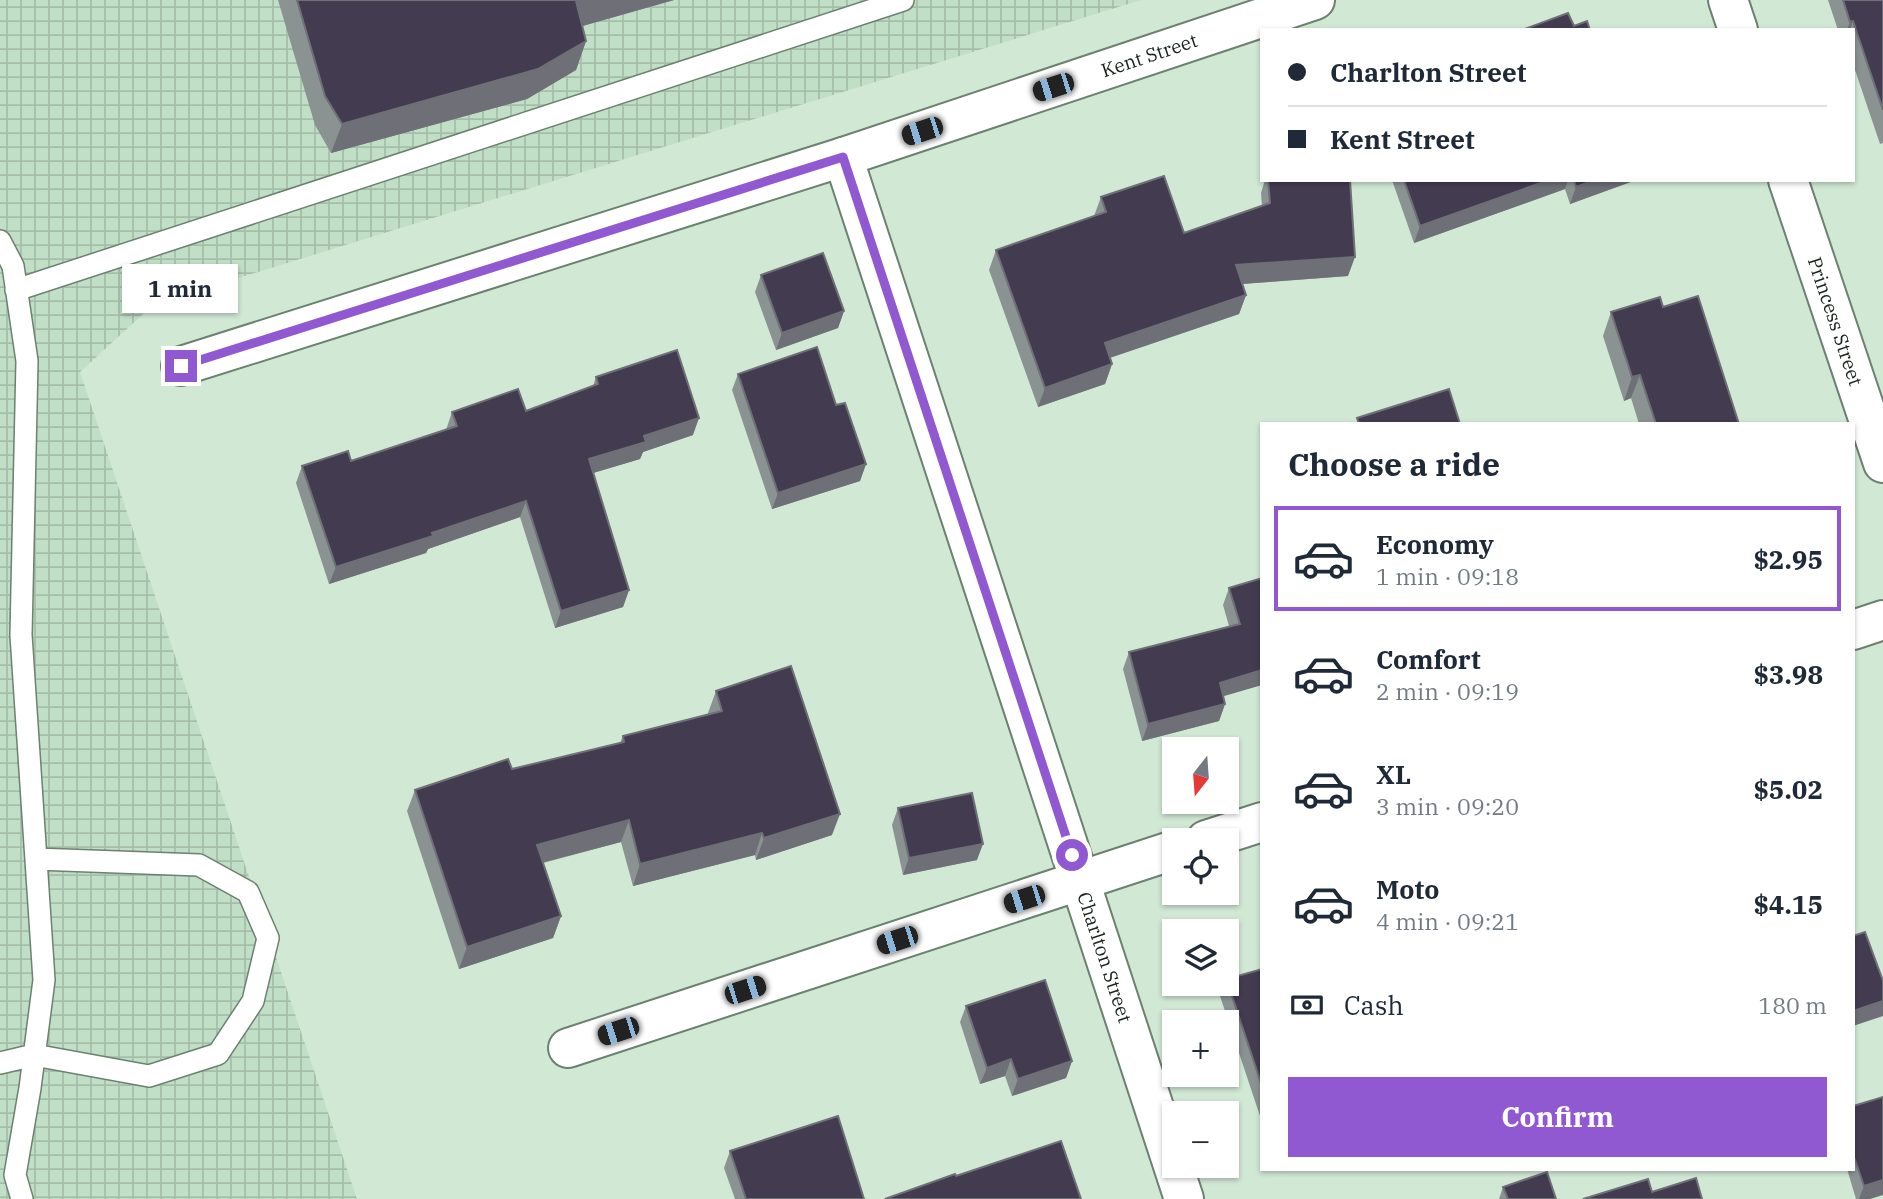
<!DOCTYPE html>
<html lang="en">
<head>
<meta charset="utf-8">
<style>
	:root { --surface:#fff; --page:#f6f6f7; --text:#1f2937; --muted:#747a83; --line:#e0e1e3; --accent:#9159d1 }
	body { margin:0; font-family:"IBM Plex Serif",serif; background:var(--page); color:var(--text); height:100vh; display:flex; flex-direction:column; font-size:26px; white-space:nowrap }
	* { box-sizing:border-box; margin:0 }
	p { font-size:23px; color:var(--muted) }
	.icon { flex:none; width:38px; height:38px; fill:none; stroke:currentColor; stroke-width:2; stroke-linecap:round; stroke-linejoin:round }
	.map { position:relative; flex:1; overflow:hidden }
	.sheet { position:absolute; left:1260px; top:422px; width:595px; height:749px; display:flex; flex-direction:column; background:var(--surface); border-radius:0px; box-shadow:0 2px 5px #0004 }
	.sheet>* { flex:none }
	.top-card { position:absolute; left:1260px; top:28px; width:595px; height:154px; border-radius:0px; box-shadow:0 2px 5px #0004; display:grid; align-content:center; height:154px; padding:0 28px; background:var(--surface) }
	.needle { width:46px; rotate:197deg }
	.fabs { position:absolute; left:1162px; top:737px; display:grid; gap:14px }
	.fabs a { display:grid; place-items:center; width:77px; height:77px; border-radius:0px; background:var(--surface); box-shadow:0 2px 5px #0004; font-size:35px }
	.end { position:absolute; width:32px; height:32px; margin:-16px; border:9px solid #9159d1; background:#fff; box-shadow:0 0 0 4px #fff }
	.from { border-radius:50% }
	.bubble { position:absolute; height:49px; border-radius:0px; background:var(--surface); box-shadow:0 2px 5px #0004; font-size:23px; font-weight:700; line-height:49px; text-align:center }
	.car { position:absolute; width:21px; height:42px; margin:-21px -10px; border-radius:9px; box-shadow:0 0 5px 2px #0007; background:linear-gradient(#222 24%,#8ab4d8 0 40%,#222 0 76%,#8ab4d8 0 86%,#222 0) }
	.top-card b { display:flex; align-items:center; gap:24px; height:66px; font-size:26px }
	.top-card b+b { border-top:2px solid var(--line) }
	.top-card i { width:18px; height:18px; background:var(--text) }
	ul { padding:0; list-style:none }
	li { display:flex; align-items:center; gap:21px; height:105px; margin:0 14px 10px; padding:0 14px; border:4px solid transparent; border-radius:0px }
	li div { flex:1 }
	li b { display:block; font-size:26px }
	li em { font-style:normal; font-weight:700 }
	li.current { border-color:var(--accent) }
	li>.icon { width:63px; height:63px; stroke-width:1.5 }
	h2 { padding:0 28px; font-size:32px; line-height:84px }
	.pay { display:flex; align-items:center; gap:18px; height:77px; padding:0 28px; font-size:26px }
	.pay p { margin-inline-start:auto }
	.action { display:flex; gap:14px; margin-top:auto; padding:14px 28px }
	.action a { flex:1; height:80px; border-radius:0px; background:var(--accent); color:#fff; font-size:28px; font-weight:700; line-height:80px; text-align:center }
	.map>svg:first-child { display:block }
	.industrial { fill:url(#industrial-grid) }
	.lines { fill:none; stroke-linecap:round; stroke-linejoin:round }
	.service-casing { stroke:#6c8170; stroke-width:24 }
	.minor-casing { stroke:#6c8170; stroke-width:42 }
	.tertiary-casing { stroke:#6c8170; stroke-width:42 }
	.service { stroke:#fff; stroke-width:21 }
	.minor { stroke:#fff; stroke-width:38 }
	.tertiary { stroke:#fff; stroke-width:38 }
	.wall { fill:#8a9292 }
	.shaded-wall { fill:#6e6f77 }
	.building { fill:#433b4f; stroke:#6e6f77; stroke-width:2 }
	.route { stroke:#9159d1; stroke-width:9 }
	.labels { text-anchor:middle; stroke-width:7; stroke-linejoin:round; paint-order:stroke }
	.street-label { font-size:19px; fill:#1a231c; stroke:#def5e2 }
</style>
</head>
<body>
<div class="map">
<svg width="1883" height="1199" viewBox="0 0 1883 1199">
	<defs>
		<pattern id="industrial-grid" width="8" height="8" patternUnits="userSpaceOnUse" patternTransform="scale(1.75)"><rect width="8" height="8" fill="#c1dec6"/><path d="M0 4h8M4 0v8" fill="none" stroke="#a5beaa"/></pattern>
	</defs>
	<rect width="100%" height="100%" fill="#d1e8d5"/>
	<!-- industrial -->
	<path class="industrial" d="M 0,0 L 1141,0 L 154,304 L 80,372 L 357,1199 L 0,1199 Z"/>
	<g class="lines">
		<defs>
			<path id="service" d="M 0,241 L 13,266 L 27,361 L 21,635 L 44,980 L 30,1088 L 15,1175 L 22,1199
				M 16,290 L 903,0
				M 0,1063 L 34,1055 L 149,1076 L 218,1054 L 253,1001 L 268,938 L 248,892 L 199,865 L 36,859"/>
			<g id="minor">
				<path id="s1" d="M 843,157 L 1184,1199"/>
				<path id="s2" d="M 181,366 L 843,157 L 1315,0"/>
				<path d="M 1853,630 L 1883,620"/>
				<path d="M 1206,840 L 1262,822"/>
				<path d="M 568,1048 L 1174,850"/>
			</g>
			<g id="tertiary">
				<path d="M 1728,0 L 1738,30"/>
				<path id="s3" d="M 1788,180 L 1883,463"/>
			</g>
		</defs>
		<!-- service casing -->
		<use href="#service" class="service-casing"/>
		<!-- minor casing -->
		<use href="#minor" class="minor-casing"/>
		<!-- tertiary casing -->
		<use href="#tertiary" class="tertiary-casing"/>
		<!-- service -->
		<use href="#service" class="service"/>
		<!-- minor -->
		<use href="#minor" class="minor"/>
		<!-- tertiary -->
		<use href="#tertiary" class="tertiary"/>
	</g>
	<!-- wall -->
	<path class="wall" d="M 278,0 L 674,0 L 582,26 L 586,41 L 576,70 L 527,99 L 331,153 L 315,125 Z
		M 1828,0 L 1883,0 L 1883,143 L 1880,144 L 1853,64 L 1853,30 L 1838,30 Z
		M 1265,180 L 1350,180 L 1348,276 L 1242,284 L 1246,295 L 1239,314 L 1110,358 L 1112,364 L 1105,384 L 1038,407 L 989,270 L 996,250 L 1094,216 L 1101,197 L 1184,233 L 1262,206 L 1261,193 Z
		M 1392,180 L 1636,180 L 1570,204 L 1565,189 L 1414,243 Z
		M 761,275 L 844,311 L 838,328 L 776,350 L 755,292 Z
		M 1663,307 L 1739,424 L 1639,424 L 1631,398 L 1624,401 L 1603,336 L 1611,312 Z
		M 738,374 L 836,405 L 866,464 L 860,481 L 772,509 L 732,390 Z
		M 596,377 L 693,435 L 643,452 L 640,459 L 593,473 L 629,590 L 623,607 L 555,628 L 520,517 L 428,549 L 426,553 L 329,584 L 296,483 L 302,466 L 351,461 L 446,430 L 452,412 L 526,411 L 593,386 Z
		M 1262,578 L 1223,696 L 1225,704 L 1219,721 L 1142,741 L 1123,669 L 1129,652 L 1229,626 L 1223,605 L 1229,588 Z
		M 716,691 L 832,835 L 756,860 L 755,855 L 633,886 L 621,842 L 543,863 L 561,916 L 553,938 L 459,969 L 407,811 L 415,790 L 512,769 L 620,743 L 623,736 L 708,715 L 708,713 Z
		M 898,808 L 977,860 L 903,875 L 892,825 Z
		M 1262,969 L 1262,1122 L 1220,996 L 1224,984 L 1227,984 L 1227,979 Z
		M 966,1006 L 1072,1061 L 1066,1078 L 1012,1096 L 1005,1076 L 980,1084 L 960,1022 Z
		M 1853,1106 L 1870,1199 L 1856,1199 L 1847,1169 L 1853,1169 Z
		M 730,1151 L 864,1199 L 735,1199 L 724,1168 Z
		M 1503,1187 L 1556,1199 L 1499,1199 Z"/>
	<!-- shaded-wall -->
	<path class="shaded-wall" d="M 580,0 L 674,0 L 565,31 L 576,1 Z
		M 1853,21 L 1850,30 L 1847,30 L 1850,22 Z
		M 586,41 L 576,70 L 527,99 L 331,153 L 342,124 Z
		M 1549,180 L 1568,180 L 1565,189 L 1414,243 L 1420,226 Z
		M 1595,180 L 1636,180 L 1570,204 L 1576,187 Z
		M 1355,257 L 1348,276 L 1228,285 L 1236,265 Z
		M 1246,295 L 1239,314 L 1097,362 L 1105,343 Z
		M 844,311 L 838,328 L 776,350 L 782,333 Z
		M 1112,364 L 1105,384 L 1038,407 L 1045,388 Z
		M 1640,375 L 1631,398 L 1624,401 L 1632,377 Z
		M 699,418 L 693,435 L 643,452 L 640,459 L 583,476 L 589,459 L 644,436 Z
		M 866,464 L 860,481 L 772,509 L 778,493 Z
		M 526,501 L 520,517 L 428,549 L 426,553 L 329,584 L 336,567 Z
		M 629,590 L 623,607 L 555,628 L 561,611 Z
		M 1262,670 L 1262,685 L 1214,699 L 1220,683 Z
		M 1225,704 L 1219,721 L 1142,741 L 1148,724 Z
		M 840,814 L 832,835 L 756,860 L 764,838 Z
		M 629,820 L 621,842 L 529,866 L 537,845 Z
		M 762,833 L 755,855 L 633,886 L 640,864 Z
		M 983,844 L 977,860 L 903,875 L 909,858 Z
		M 561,916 L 553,938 L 459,969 L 467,947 Z
		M 1883,1001 L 1883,1016 L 1853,1026 L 1853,1011 Z
		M 1011,1059 L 1005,1076 L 980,1084 L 987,1068 Z
		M 1072,1061 L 1066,1078 L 1012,1096 L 1018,1079 Z
		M 1883,1180 L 1883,1195 L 1870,1199 L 1859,1199 L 1864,1186 Z"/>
	<!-- building -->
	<path class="building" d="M 297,0 L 580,0 L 576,1 L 586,41 L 538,69 L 342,124 L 325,96 Z
		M 1843,0 L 1883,0 L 1883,110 L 1853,21 L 1850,22 Z
		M 1568,13 L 1574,26 L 1587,21 L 1590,30 L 1522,30 Z
		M 1164,176 L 1184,233 L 1270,203 L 1268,180 L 1350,180 L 1355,257 L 1236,265 L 1246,295 L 1105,343 L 1112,364 L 1045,388 L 996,250 L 1106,212 L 1101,197 Z
		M 1404,180 L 1549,180 L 1420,226 Z
		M 1574,180 L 1595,180 L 1576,187 Z
		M 823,253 L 844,311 L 782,333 L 761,275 Z
		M 1698,296 L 1739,424 L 1656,424 L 1640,375 L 1632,377 L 1611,312 L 1660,297 L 1663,307 Z
		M 817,347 L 836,405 L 845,403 L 866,464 L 778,493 L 738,374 Z
		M 677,350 L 699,418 L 644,436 L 646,442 L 589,459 L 629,590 L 561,611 L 526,501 L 432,533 L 433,536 L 336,567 L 302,466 L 348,451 L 351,461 L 457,426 L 452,412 L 518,389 L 526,411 L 598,384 L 596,377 Z
		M 1449,389 L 1460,424 L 1359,424 L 1357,418 Z
		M 1262,578 L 1262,670 L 1220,683 L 1225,704 L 1148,724 L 1129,652 L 1240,624 L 1229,588 Z
		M 791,666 L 840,814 L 764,838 L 762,833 L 640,864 L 629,820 L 537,845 L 561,916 L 467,947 L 415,790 L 508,759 L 512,769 L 624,742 L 623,736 L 722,711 L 716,691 Z
		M 972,793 L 983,844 L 909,858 L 898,808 Z
		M 1865,932 L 1883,981 L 1883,1001 L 1853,1011 L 1853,936 Z
		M 1262,969 L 1262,1086 L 1227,981 L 1227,979 Z
		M 1045,980 L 1072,1061 L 1018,1079 L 1011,1059 L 987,1068 L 966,1006 Z
		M 1883,1097 L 1883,1180 L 1864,1186 L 1853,1154 L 1853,1106 Z
		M 838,1116 L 864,1199 L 746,1199 L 730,1151 Z
		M 1061,1141 L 1081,1199 L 885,1199 L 955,1174 L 956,1176 Z
		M 1547,1172 L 1556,1199 L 1508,1199 L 1503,1187 Z
		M 1696,1178 L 1702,1199 L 1583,1199 L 1648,1179 L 1652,1192 Z"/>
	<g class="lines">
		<!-- route -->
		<path class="route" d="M 181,366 L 843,157 L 1072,855"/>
	</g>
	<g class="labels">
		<!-- street labels -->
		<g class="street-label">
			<text dy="7" stroke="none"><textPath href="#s2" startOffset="1017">Kent Street</textPath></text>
			<text dy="7" stroke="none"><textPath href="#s3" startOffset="149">Princess Street</textPath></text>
			<text dy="7" stroke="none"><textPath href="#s1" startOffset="842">Charlton Street</textPath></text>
		</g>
	</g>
</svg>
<div class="fabs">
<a><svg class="needle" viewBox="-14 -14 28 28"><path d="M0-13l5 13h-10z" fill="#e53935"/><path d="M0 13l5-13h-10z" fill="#747a83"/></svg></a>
<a><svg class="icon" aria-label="locate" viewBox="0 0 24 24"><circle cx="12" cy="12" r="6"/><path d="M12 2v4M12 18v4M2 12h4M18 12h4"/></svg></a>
<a><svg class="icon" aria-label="layers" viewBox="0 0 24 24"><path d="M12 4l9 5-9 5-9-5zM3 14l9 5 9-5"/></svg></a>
<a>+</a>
<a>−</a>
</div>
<i class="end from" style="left:1072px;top:855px"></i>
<i class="end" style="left:181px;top:366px"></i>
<div class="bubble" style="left:122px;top:264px;width:116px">1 min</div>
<i class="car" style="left:1053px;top:87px;rotate:252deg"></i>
<i class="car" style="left:922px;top:131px;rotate:252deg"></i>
<i class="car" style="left:1024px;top:899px;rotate:252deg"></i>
<i class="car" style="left:897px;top:940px;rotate:252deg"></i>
<i class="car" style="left:745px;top:990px;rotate:72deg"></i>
<i class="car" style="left:618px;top:1031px;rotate:252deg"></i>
<div class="top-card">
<b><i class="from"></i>Charlton Street</b>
<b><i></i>Kent Street</b>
</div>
<section class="sheet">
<h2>Choose a ride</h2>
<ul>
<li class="current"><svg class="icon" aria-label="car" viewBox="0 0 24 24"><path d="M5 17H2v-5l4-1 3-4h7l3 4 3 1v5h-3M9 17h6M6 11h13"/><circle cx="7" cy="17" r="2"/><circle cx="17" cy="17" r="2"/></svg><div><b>Economy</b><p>1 min · 09:18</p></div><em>$2.95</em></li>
<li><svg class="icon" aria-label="car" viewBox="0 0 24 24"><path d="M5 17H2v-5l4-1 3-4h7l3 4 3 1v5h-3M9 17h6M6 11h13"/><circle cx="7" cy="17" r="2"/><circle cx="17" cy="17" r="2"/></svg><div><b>Comfort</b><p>2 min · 09:19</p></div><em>$3.98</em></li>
<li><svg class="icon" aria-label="car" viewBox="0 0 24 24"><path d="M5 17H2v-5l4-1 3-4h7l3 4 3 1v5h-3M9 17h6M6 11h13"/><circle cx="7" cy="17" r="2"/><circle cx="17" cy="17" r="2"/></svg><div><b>XL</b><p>3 min · 09:20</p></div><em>$5.02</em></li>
<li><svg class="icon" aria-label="car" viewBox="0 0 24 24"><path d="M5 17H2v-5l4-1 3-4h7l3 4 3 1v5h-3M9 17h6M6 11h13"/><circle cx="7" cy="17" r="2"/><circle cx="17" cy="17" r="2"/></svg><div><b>Moto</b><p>4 min · 09:21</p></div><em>$4.15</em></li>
</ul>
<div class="pay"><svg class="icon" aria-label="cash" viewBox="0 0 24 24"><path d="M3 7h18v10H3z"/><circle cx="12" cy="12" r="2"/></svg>Cash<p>180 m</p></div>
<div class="action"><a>Confirm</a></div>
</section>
</div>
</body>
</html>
